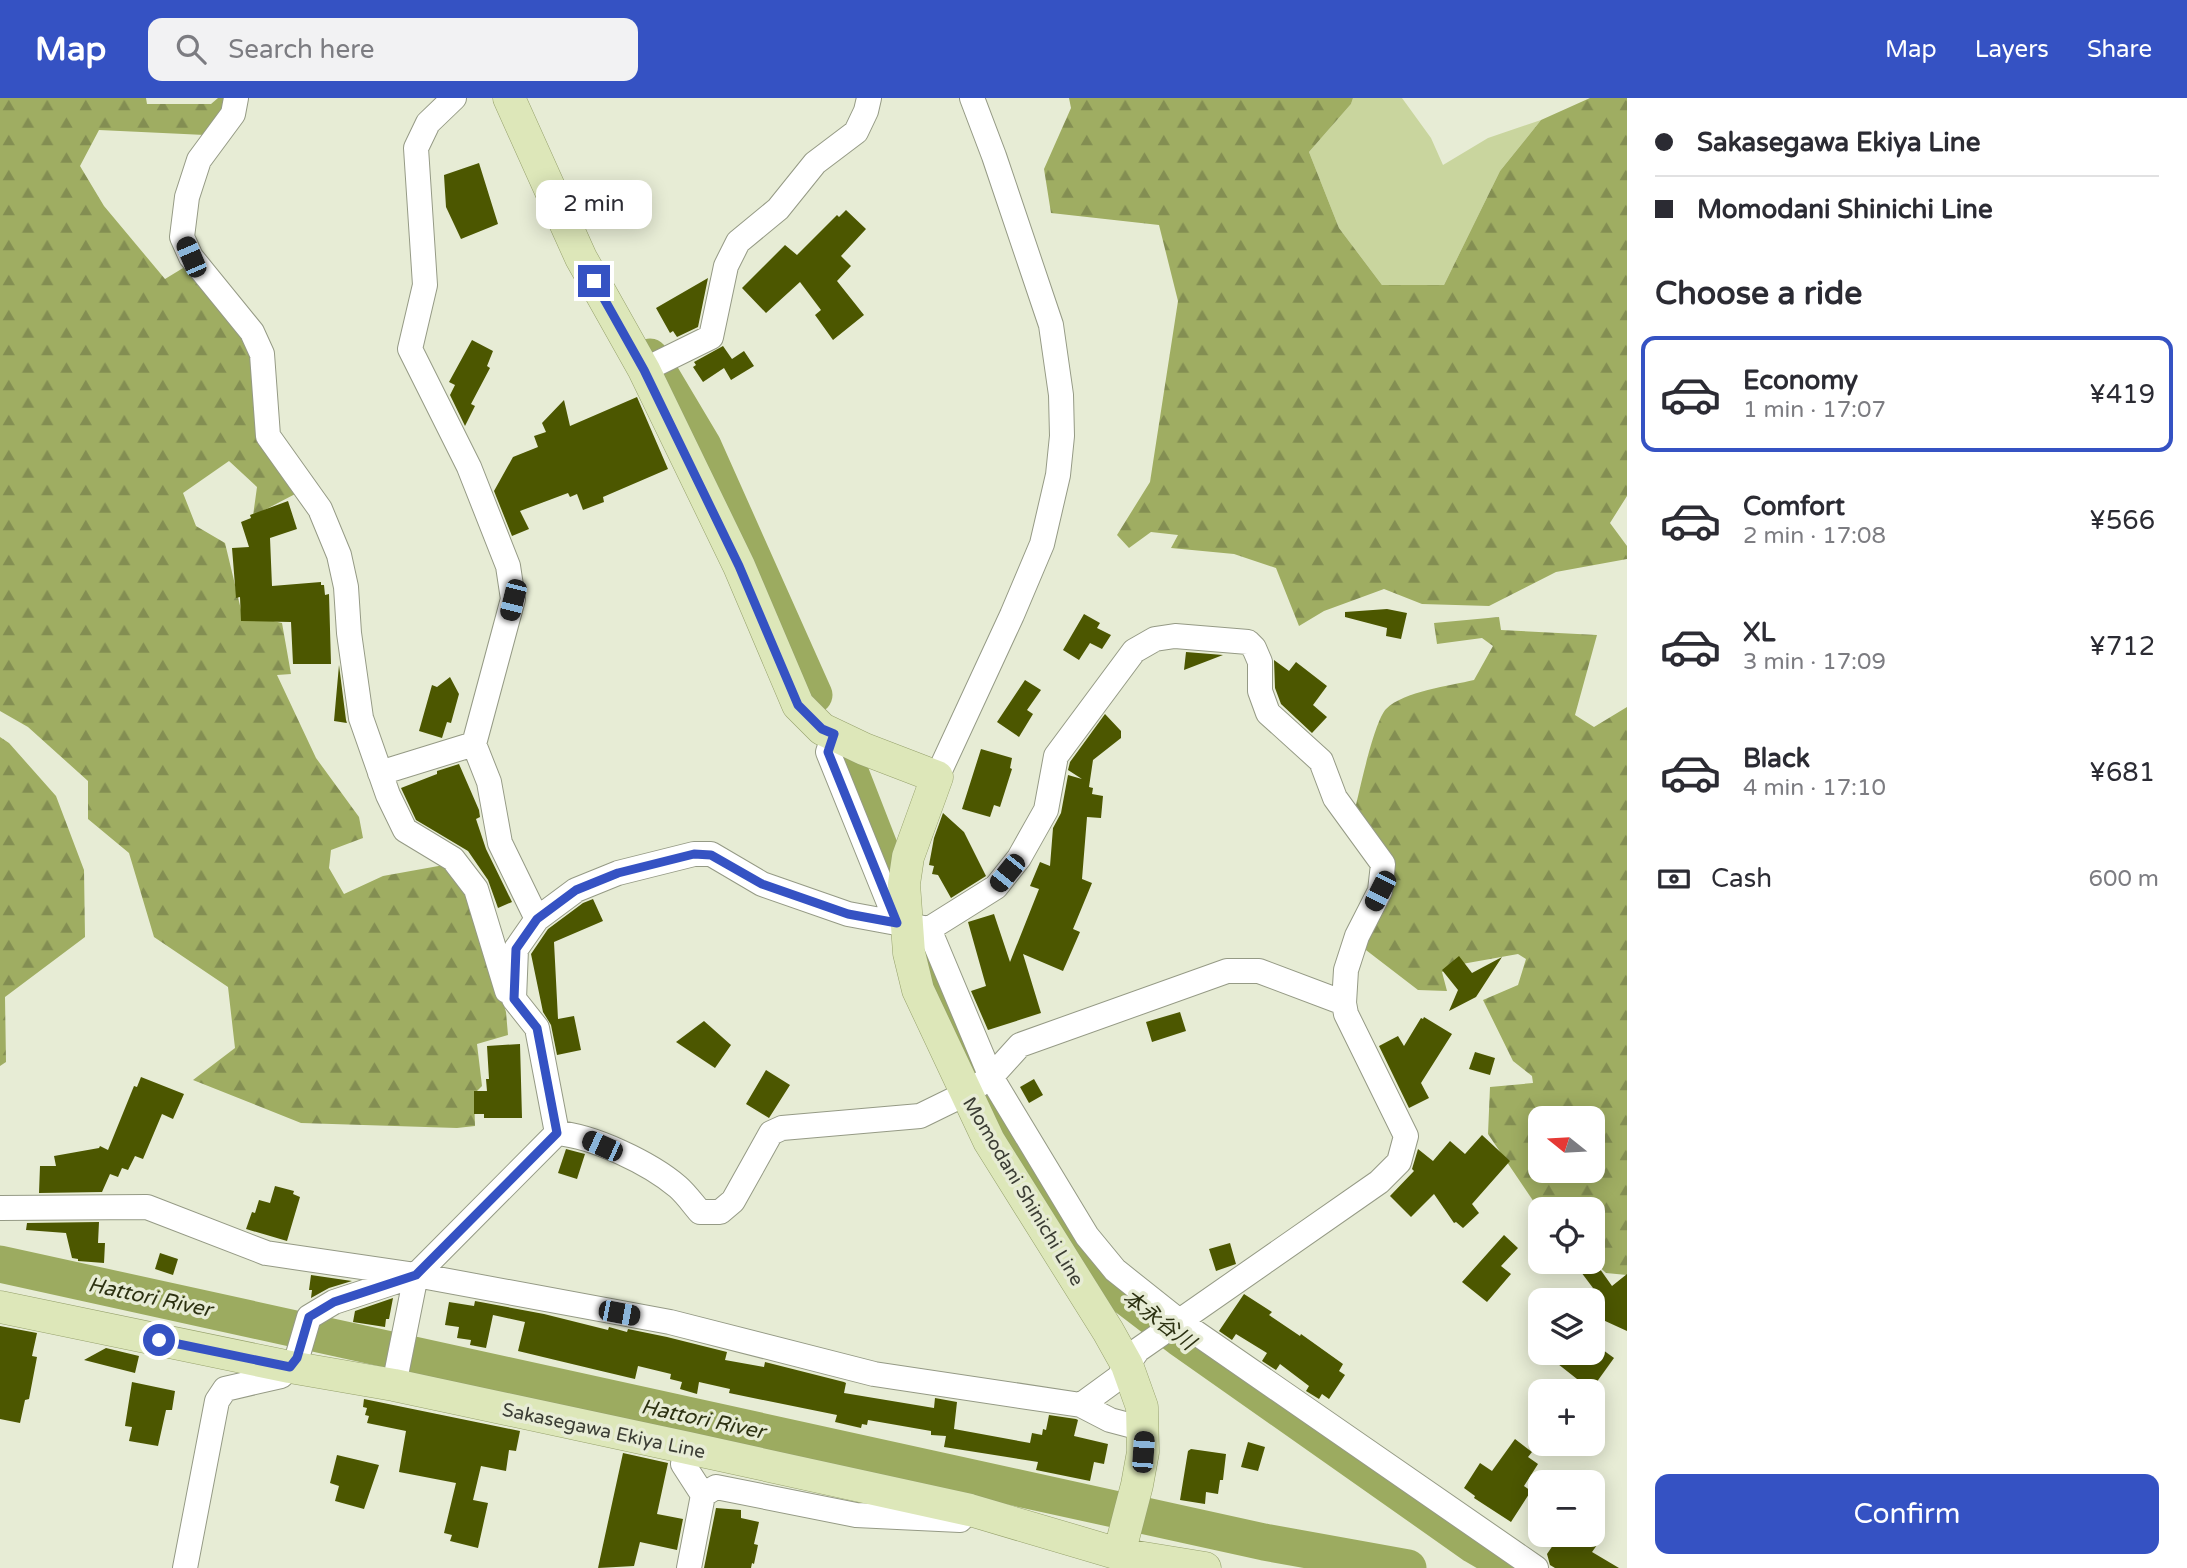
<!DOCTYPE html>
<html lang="en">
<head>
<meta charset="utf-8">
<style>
	:root { --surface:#fff; --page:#f2f2f3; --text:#2b2b33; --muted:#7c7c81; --line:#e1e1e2; --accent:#3552c3 }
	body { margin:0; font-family:"Varela Round","Noto Sans JP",sans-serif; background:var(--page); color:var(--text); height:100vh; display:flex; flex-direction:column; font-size:26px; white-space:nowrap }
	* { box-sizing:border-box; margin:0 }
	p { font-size:23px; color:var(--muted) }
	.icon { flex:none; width:38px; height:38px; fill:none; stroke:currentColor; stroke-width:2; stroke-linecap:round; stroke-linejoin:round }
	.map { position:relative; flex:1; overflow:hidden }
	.sheet { display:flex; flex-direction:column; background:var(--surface); width:560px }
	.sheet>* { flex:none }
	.top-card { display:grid; align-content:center; height:154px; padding:0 28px; background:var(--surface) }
	.needle { width:46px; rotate:288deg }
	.controls { position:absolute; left:1528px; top:1008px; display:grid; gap:14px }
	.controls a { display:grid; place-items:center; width:77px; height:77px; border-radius:14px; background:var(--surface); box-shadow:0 4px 18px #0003; font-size:35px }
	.end { position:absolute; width:32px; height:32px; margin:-16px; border:9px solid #3552c3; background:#fff; box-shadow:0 0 0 4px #fff }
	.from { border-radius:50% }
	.bubble { position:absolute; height:49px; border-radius:14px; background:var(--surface); box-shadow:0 4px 18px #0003; font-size:23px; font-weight:600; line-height:49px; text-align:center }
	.car { position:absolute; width:21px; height:42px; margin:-21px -10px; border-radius:9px; box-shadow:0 0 5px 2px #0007; background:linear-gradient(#222 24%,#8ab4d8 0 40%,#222 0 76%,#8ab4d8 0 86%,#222 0) }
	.top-card b { display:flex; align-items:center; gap:24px; height:66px; font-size:26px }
	.top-card b+b { border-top:2px solid var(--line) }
	.top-card i { width:18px; height:18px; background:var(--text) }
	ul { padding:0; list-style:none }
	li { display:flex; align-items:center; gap:21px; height:116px; margin:0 14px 10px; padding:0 14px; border:4px solid transparent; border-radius:14px }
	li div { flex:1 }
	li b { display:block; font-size:26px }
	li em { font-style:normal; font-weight:600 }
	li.selected { border-color:var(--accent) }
	li>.icon { width:63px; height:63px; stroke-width:1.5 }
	h2 { padding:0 28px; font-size:32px; line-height:84px }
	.pay { display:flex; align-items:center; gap:18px; height:77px; padding:0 28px; font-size:26px }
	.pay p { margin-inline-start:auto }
	.cta { display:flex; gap:14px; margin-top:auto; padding:14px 28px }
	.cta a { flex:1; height:80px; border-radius:14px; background:var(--accent); color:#fff; font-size:28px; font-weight:600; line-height:80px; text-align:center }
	header { display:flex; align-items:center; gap:42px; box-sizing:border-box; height:98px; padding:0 35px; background:var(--accent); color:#fff }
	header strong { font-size:33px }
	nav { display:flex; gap:38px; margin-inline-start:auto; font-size:24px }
	.search { width:490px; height:63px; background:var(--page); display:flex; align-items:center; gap:18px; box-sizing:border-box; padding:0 24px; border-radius:14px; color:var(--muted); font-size:26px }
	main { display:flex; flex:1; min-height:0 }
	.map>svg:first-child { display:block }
	.grass { fill:#c9d59e }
	.forest { fill:url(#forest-firs); fill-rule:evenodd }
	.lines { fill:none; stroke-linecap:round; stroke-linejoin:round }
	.river { stroke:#9cab60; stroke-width:37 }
	.building { fill:#4c5700 }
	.minor-casing { stroke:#959a85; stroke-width:26 }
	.major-casing { stroke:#96a16c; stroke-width:33 }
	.minor { stroke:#fff; stroke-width:24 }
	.major { stroke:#dde7b9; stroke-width:32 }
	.route { stroke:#3552c3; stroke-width:9 }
	.labels { text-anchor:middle; stroke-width:7; stroke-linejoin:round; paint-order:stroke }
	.street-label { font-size:19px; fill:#3b3d34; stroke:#e7ecd5 }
	.water-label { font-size:21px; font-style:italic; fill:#2c3111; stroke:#e7ecd5 }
</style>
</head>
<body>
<header>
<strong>Map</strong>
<div class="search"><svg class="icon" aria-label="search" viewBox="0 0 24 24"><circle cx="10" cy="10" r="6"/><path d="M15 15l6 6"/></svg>Search here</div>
<nav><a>Map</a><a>Layers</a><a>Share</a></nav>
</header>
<main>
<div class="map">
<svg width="1627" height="1470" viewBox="0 0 1627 1470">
	<defs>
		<pattern id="forest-firs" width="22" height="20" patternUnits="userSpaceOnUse" patternTransform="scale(1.75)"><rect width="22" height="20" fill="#9fad62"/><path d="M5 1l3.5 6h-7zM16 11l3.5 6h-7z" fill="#838e52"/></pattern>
	</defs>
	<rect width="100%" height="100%" fill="#e7ecd5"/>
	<!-- grass -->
	<path class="grass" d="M 1353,0 L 1402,0 L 1431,40 L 1443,67 L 1488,40 L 1541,22 L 1500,73 L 1444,187 L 1382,187 L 1339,130 L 1309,54 L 1351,6 Z"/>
	<!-- forest -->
	<path class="forest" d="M 0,0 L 146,0 L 147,6 L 211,6 L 218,0 L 226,0 L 226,9 L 205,37 L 99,32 L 80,68 L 104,108 L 165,181 L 188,167 L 243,233 L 261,292 L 299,394 L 253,418 L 257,389 L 229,363 L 183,395 L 196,428 L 225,445 L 242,516 L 282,525 L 291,576 L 277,577 L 316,660 L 359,719 L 363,740 L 331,752 L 329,770 L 344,796 L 383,778 L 444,767 L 472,805 L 506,914 L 508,937 L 477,946 L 482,988 L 474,996 L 475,1028 L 457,1030 L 301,1025 L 193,982 L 235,950 L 228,889 L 154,839 L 129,755 L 88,721 L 88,683 L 28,629 L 0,613 Z
		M 1069,0 L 1353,0 L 1351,6 L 1309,54 L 1339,130 L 1382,187 L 1444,187 L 1500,73 L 1541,22 L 1590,0 L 1627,0 L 1627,398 L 1610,425 L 1627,448 L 1627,461 L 1556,474 L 1489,508 L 1422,506 L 1384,491 L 1324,513 L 1299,528 L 1276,470 L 1234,456 L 1171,450 L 1178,437 L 1151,434 L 1129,450 L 1117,437 L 1150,384 L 1178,203 L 1159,127 L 1051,115 L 1044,71 L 1071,10 Z
		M 1499,519 L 1501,532 L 1597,537 L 1575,617 L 1594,629 L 1627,609 L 1627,1177 L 1606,1175 L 1593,1163 L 1592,1111 L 1540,1113 L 1488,1036 L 1490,989 L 1533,985 L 1532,978 L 1513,963 L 1483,902 L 1518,887 L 1526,861 L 1518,856 L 1462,866 L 1442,874 L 1447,893 L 1418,892 L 1362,849 L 1370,831 L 1388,805 L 1393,777 L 1355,711 C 1360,691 1374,624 1386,611 C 1404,593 1450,588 1474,582 L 1493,548 L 1482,540 L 1437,546 L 1434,525 ZM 1540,1020 L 1592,1020 L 1592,1073 L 1540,1073 Z
		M 0,639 L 9,645 L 56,698 L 84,772 L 85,839 L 5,899 L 6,964 L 0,968 Z"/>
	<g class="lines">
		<!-- river -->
		<path class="river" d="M 650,259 L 703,348 L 814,597
			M 847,666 L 884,761
			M 932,873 L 971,971 L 1078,1152 L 1125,1198 L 1180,1240 L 1474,1447 L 1498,1461 L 1499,1470
			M 0,1166 L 1264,1444 L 1408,1470"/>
	</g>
	<!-- building -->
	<path class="building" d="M 479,65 L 498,126 L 461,141 L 446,109 L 444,77 Z
		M 846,112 L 866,131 L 841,158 L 851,168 L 837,183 L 864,217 L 833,242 L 815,217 L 821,212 L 800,184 L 766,215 L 742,190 L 785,147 L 797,157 L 837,117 L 839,119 Z
		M 708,180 L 698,229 L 677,239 L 673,233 L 670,235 L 656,210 Z
		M 472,242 L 493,253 L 487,268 L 490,270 L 471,306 L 475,308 L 465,328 L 450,297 L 455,287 L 449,284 Z
		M 723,248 L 732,261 L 744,253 L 754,268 L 731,282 L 724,270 L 703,284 L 693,269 L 696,267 L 694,264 Z
		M 637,299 L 668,371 L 603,399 L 604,404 L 583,412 L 577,396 L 570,399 L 568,395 L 520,413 L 529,431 L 512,438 L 494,393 L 513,359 L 538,349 L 534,338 L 546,334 L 542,325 L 564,302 L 570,328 Z
		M 288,403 L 297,431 L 270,440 L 272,488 L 321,484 L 321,487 L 324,487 L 325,497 L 329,496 L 331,566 L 293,566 L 291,524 L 241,523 L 240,499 L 236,500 L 232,450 L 249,449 L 241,424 L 251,420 L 250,417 Z
		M 1387,511 L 1407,515 L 1401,541 L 1386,538 L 1387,530 L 1345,519 L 1345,514 Z
		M 1084,516 L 1100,525 L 1097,530 L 1111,537 L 1102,551 L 1090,545 L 1079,562 L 1063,552 Z
		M 1186,554 L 1223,557 L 1184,572 Z
		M 1274,562 L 1289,573 L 1296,564 L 1327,588 L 1313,607 L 1327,619 L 1312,635 L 1281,606 L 1275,590 Z
		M 339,567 L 346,622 L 347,625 L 334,623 Z
		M 450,579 L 459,596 L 451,625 L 447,624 L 442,640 L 419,633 L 432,587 L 437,589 Z
		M 1025,582 L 1041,592 L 1027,612 L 1033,616 L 1019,639 L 997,624 Z
		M 1105,616 L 1121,633 L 1121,640 L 1093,662 L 1089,689 L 1093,690 L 1092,696 L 1103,698 L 1101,720 L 1087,719 L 1082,781 L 1092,785 L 1073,831 L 1080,834 L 1063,873 L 1023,856 L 1041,915 L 988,932 L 971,893 L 986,888 L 968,824 L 994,816 L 1010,864 L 1039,791 L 1030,788 L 1040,764 L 1050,768 L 1053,730 L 1061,715 L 1068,677 L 1082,681 L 1068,672 L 1070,664 Z
		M 981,651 L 1012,660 L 1010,670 L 1012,671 L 1000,709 L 994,707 L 990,719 L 962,711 Z
		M 459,666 L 479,712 L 480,719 L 476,721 L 486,751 L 512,804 L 498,810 L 488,782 L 468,753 L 416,722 L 401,690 L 437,676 L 437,673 Z
		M 943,715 L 964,734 L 986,778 L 951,800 L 938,777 L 932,776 L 934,768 L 929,767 L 934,740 Z
		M 593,801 L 603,823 L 554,844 L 558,921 L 574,918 L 581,952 L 557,957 L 551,927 L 543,914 L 531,856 L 548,831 L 583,805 Z
		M 1459,858 L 1472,875 L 1502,859 L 1476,899 L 1449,913 L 1458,892 L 1442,872 Z
		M 1180,914 L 1186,933 L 1152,944 L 1146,924 Z
		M 1424,919 L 1452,936 L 1421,985 L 1429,1000 L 1409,1010 L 1379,948 L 1398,938 L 1404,948 L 1421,920 L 1423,921 Z
		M 704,923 L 731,947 L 715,970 L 676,944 Z
		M 520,946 L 522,1020 L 484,1020 L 484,1016 L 474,1016 L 474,993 L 487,993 L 486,981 L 489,981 L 487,948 Z
		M 1475,954 L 1495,960 L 1490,977 L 1469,971 Z
		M 766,972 L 790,987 L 769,1020 L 746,1006 Z
		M 141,979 L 184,996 L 173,1021 L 162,1016 L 143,1061 L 135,1058 L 128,1072 L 122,1070 L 118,1079 L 110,1076 L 102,1094 L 39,1095 L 40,1068 L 56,1068 L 54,1058 L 99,1050 L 100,1048 L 108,1052 L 134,988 L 137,989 Z
		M 1034,981 L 1043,997 L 1029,1005 L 1020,989 Z
		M 1482,1037 L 1510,1063 L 1472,1106 L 1479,1115 L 1463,1130 L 1456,1124 L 1454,1125 L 1434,1096 L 1411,1119 L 1390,1098 L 1414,1073 L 1412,1071 L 1418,1051 L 1433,1063 L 1450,1043 L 1465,1056 Z
		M 566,1051 L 585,1056 L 577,1081 L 558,1075 Z
		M 275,1088 L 294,1093 L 293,1096 L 300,1099 L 287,1143 L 246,1131 L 252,1114 L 255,1115 L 259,1102 L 270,1105 Z
		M 99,1124 L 98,1145 L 105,1145 L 104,1165 L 78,1163 L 78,1161 L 72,1160 L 66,1135 L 26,1132 L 27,1125 Z
		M 1504,1137 L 1518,1150 L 1501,1168 L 1511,1176 L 1487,1204 L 1462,1184 Z
		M 1230,1145 L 1236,1166 L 1216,1173 L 1209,1151 Z
		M 160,1155 L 178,1161 L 173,1177 L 155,1171 Z
		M 1595,1164 L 1612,1188 L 1627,1176 L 1627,1233 L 1592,1217 L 1592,1202 L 1589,1202 L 1585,1196 L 1593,1190 L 1581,1174 Z
		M 311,1177 L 352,1183 L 329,1190 L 311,1200 L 312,1192 L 309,1192 Z
		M 1244,1196 L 1272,1214 L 1269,1217 L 1300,1238 L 1301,1236 L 1343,1266 L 1339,1273 L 1345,1277 L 1329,1301 L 1322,1296 L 1319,1301 L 1306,1293 L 1309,1288 L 1280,1266 L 1276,1272 L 1262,1263 L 1267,1255 L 1236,1236 L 1232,1242 L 1219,1233 Z
		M 393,1200 L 389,1221 L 386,1221 L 385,1229 L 353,1224 L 355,1213 Z
		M 475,1203 L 544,1216 L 608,1232 L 609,1229 L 627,1234 L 628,1231 L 667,1239 L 727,1254 L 725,1262 L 764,1269 L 765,1264 L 844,1284 L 846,1285 L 844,1295 L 934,1310 L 935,1300 L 957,1304 L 954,1331 L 1030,1345 L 1032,1335 L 1042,1337 L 1043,1331 L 1046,1332 L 1049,1317 L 1076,1321 L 1078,1322 L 1074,1338 L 1108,1346 L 1104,1366 L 1094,1364 L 1090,1383 L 1036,1372 L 1038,1364 L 944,1349 L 946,1338 L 931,1337 L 931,1333 L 868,1322 L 867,1327 L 862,1326 L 861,1330 L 835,1324 L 837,1317 L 729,1295 L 730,1291 L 699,1284 L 697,1296 L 680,1291 L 682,1284 L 670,1281 L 671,1276 L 638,1268 L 635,1281 L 597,1272 L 518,1253 L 525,1224 L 493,1217 L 486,1250 L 470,1247 L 471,1242 L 457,1240 L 459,1229 L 445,1227 L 449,1204 L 474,1208 Z
		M 0,1228 L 37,1235 L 32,1258 L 37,1259 L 29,1301 L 25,1302 L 20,1325 L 0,1321 Z
		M 1592,1244 L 1614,1260 L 1591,1292 L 1544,1255 L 1592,1255 Z
		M 106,1250 L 139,1258 L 135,1275 L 84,1262 Z
		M 132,1284 L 175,1293 L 172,1312 L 166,1312 L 158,1348 L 129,1343 L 132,1329 L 125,1328 Z
		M 364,1301 L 520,1333 L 516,1353 L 509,1352 L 506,1373 L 481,1368 L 473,1402 L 488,1405 L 478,1450 L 450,1443 L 452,1437 L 444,1435 L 456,1385 L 399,1374 L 406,1333 L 367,1325 L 369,1318 L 365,1317 L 367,1310 L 363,1309 Z
		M 1515,1341 L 1532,1354 L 1528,1359 L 1538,1366 L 1524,1388 L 1531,1393 L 1511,1424 L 1474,1400 L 1475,1398 L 1464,1390 L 1480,1365 L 1492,1373 Z
		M 1248,1344 L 1265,1349 L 1258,1373 L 1241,1369 Z
		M 1191,1351 L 1226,1356 L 1223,1382 L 1220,1382 L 1218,1396 L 1206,1394 L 1205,1406 L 1180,1402 L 1188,1353 Z
		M 623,1355 L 668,1365 L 657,1416 L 683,1421 L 677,1452 L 640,1444 L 634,1468 L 598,1470 Z
		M 337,1357 L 379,1367 L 364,1411 L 335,1403 L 339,1388 L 330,1385 Z
		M 716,1410 L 741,1412 L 741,1420 L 759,1424 L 754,1446 L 758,1447 L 754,1466 L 752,1465 L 751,1470 L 704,1470 Z
		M 1560,1437 L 1584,1437 L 1597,1447 L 1592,1454 L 1619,1470 L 1555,1470 L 1550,1467 L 1547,1456 Z"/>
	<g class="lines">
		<defs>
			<path id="minor" d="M 236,0 L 233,16 L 199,62 L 187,99 L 182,139 L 191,159 L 252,234 L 262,256 L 268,338 L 320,411 L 339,457 L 346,489 L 349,535 L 361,620 L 388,697 L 405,732 L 453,761 L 476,791 L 507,893
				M 454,0 L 428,25 L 416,50 L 425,187 L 410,251 L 469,369 L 508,468 L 513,501 L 474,646 L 489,684 L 500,745 L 537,821
				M 644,272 L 711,239 L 726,168 L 738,144 L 778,111 L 815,65 L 856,34 L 866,13 L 869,0
				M 834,636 L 828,654 L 897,825
				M 380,675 L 474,646
				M 937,679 L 1012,517 L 1042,446 L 1058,377 L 1062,338 L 1061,297 L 1051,227 L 994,58 L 972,0
				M 929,831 L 991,979 L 1087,1138 L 1115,1172 L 1179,1223 L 1536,1470
				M 557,1035 L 537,930 L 514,901 L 516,851 L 537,821 L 576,792 L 618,775 L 694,756 L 711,756 L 762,786 L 848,816 L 929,831 L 996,789 L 1019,760 L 1046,712 L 1056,658 L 1134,553 L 1155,541 L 1175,538 L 1248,544 L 1254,550 L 1260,564 L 1260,593 L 1268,615 L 1321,663 L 1335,700 L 1383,766 L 1380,793 L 1357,838 L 1346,872 L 1344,905 L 1346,916 L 1406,1038 L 1399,1064 L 1379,1084 L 1138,1252 L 1118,1280 L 1081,1307
				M 0,1110 L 147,1109 L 266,1155 L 416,1177 L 670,1224 L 874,1276 L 1081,1307 L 1110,1322 L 1144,1331
				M 394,1287 L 416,1177
				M 688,1350 L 683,1366 L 703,1397
				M 185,1470 L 217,1303 L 225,1291 L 281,1278 L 297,1260 L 309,1219 L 334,1204 L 416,1177 L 557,1035 C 593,1038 650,1065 678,1089 C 686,1096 693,1106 700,1114 L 720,1114 L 733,1103 L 771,1035 L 782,1030 L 920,1018 L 965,996 L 991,979 L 1020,947 L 1227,873 L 1259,873 L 1344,905
				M 689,1470 L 703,1397 L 716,1389 L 856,1417 L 960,1422 L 967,1415"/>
			<path id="major" d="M 509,0 L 581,160 L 644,272 L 739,468 L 798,607 L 822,631 L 864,651 L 937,679 L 908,759 L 904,786 L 909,855 L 918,892 L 989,1043 L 1108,1233 L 1127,1267 L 1142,1309 L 1143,1354 L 1137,1387 L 1119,1456
				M 0,1209 L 290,1269 L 394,1287 L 688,1350 L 970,1412 L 1119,1456 L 1205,1470"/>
		</defs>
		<!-- minor casing -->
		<use href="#minor" class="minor-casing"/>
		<!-- major casing -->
		<use href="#major" class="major-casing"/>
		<!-- minor -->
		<use href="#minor" class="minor"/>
		<!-- major -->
		<use href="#major" class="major"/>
	</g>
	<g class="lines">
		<!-- route -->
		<path class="route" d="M 159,1242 L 290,1269 L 297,1260 L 309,1219 L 334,1204 L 416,1177 L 557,1035 L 537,930 L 514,901 L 516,851 L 537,821 L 576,792 L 618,775 L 694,756 L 711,757 L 762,786 L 848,816 L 897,825 L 828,654 L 834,636 L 822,631 L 798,607 L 739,468 L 644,272 L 594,183"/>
	</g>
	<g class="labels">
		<!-- street labels -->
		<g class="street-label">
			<text transform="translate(1024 1093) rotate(59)" y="7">Momodani Shinichi Line</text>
			<text transform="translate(604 1332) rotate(12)" y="7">Sakasegawa Ekiya Line</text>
		</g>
		<!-- water labels -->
		<g class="water-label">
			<text transform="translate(150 1199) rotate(12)" y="7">Hattori River</text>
			<text transform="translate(1159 1222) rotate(37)" y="7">本永谷川</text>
			<text transform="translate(703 1321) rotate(12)" y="7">Hattori River</text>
		</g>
	</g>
</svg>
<div class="controls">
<a><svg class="needle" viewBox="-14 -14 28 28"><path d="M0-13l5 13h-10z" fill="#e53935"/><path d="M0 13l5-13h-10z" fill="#7c7c81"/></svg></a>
<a><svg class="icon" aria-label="locate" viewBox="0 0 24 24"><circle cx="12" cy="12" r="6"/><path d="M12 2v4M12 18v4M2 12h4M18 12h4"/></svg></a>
<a><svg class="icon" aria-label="layers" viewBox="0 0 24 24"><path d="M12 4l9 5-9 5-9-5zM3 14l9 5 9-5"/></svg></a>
<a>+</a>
<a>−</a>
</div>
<i class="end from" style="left:159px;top:1242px"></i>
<i class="end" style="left:594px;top:183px"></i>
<div class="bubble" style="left:536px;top:82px;width:116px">2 min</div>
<i class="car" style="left:191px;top:159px;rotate:337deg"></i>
<i class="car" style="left:513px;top:502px;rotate:194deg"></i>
<i class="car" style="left:1007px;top:775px;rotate:219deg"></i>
<i class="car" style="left:1380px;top:793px;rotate:207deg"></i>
<i class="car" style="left:602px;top:1048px;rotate:294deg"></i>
<i class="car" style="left:619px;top:1215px;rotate:101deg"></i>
<i class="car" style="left:1143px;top:1354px;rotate:4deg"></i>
</div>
<section class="sheet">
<div class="top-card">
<b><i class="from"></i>Sakasegawa Ekiya Line</b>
<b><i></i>Momodani Shinichi Line</b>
</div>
<h2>Choose a ride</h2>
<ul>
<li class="selected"><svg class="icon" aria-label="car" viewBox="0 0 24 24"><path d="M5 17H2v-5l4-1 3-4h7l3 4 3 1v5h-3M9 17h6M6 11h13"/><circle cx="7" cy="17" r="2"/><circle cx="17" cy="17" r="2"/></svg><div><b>Economy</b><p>1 min · 17:07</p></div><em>¥419</em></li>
<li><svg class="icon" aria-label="car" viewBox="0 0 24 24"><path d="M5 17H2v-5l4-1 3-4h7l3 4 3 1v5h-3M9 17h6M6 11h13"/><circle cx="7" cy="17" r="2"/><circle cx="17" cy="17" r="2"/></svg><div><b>Comfort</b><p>2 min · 17:08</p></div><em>¥566</em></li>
<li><svg class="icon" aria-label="car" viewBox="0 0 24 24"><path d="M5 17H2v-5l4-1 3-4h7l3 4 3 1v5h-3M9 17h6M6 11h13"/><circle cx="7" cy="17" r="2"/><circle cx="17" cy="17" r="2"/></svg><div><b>XL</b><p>3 min · 17:09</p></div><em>¥712</em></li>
<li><svg class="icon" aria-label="car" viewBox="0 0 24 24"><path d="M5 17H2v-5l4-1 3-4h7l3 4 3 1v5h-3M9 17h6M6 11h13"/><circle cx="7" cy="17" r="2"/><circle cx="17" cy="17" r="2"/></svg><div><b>Black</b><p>4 min · 17:10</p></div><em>¥681</em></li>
</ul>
<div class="pay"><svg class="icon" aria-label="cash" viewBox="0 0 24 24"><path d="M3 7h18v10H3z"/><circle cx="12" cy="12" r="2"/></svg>Cash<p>600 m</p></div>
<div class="cta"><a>Confirm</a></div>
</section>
</main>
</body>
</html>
